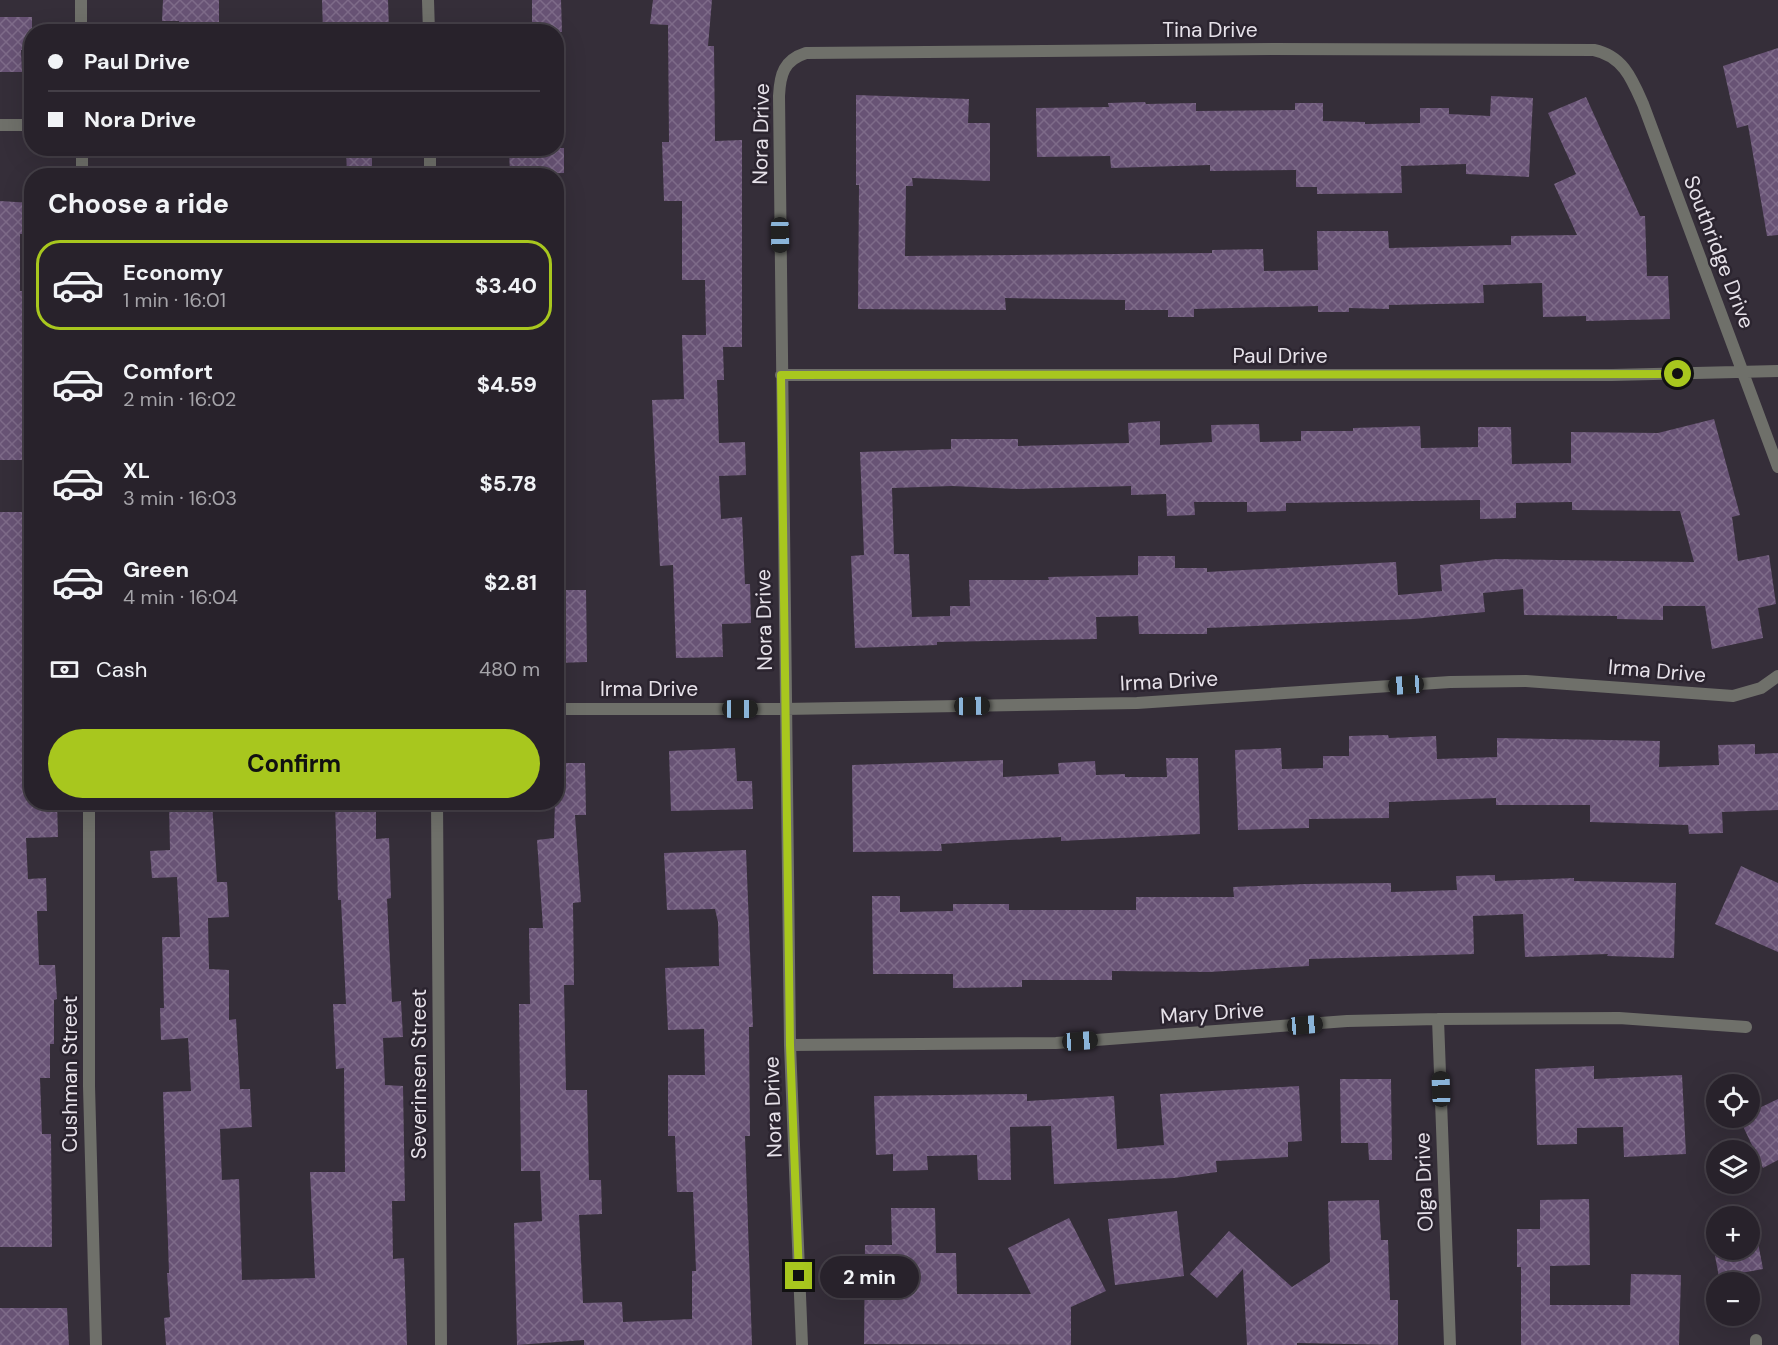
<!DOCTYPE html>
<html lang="en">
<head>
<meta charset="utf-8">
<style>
	:root { --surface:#28222b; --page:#342f37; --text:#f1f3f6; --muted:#a5a4a9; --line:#443f47; --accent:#a8c71e }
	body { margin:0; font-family:"DM Sans",sans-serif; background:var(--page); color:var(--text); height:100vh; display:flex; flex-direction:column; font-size:22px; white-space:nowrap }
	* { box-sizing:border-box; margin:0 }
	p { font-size:20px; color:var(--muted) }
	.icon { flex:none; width:33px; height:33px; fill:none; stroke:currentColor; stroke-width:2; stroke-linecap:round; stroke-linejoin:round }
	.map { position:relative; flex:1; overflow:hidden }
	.details { position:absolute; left:24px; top:168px; width:540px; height:642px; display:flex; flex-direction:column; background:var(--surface); border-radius:24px; box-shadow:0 6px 24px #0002,0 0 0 2px var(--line) }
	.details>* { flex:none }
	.hud { position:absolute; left:24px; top:24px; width:540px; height:132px; border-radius:24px; box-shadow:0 6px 24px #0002,0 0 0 2px var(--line); display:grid; align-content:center; height:132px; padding:0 24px; background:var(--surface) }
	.fabs { position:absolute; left:1706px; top:1074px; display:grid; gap:12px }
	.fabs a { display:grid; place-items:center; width:54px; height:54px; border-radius:50%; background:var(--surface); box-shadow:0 6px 24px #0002,0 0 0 2px var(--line); font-size:30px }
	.end { position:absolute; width:27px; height:27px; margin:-14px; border:8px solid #a8c71e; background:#111; box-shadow:0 0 0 3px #111 }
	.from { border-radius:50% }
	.bubble { position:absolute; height:42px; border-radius:21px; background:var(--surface); box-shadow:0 6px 24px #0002,0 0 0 2px var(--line); font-size:20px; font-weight:700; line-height:42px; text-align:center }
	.car { position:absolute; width:18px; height:36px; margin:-18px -9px; border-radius:8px; box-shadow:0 0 4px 2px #0007; background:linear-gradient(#222 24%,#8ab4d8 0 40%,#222 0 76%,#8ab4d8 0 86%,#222 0) }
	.hud b { display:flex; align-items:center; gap:21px; height:57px; font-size:22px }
	.hud b+b { border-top:2px solid var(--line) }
	.hud i { width:15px; height:15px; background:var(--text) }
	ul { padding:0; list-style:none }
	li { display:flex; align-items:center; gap:18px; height:90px; margin:0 12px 9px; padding:0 12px; border:3px solid transparent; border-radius:24px }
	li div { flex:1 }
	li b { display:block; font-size:22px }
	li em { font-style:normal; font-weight:700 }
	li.selected { border-color:var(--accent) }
	li>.icon { width:54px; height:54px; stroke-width:1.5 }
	h2 { padding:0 24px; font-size:27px; line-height:72px }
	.pay { display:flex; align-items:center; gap:15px; height:66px; padding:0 24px; font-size:22px }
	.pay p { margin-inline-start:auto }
	.primary-button { display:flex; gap:12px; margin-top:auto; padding:12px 24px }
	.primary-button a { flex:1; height:69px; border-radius:36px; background:var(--accent); color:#111; font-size:24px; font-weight:700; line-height:69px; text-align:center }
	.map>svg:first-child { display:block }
	.building { fill:url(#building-cross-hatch); fill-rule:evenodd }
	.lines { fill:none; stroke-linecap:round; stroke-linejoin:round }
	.minor { stroke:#6f706a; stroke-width:12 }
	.route { stroke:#a8c71e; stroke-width:8 }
	.labels { text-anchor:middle; stroke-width:5; stroke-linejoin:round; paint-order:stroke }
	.street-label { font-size:21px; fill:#e6e1e9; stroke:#2b242f }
</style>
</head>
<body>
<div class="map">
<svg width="1778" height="1345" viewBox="0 0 1778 1345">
	<defs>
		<pattern id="building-cross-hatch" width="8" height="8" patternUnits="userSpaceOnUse" patternTransform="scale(1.5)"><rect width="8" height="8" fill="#685375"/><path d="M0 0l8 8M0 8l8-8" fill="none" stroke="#7e6b89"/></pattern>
	</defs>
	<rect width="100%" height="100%" fill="#352e39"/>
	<!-- building -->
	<path class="building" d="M 163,0 L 219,0 L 219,32 L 179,32 L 179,21 L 162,21 Z
		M 322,0 L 388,0 L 389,32 L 323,32 Z
		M 532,0 L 561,0 L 562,32 L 532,32 Z
		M 653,0 L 712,0 L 708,46 L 714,46 L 715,141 L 742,140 L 742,347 L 723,347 L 724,380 L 717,380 L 719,443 L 745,442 L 746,475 L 719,476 L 721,519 L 742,517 L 745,584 L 750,584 L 751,623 L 722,624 L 723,657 L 676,658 L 673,565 L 660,566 L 652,400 L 684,399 L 682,335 L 706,335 L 705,280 L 682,280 L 682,201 L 664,201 L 662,142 L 669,142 L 668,25 L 650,24 Z
		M 0,17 L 32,17 L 32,50 L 21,50 L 22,72 L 0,72 Z
		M 1778,48 L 1778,235 L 1767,236 L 1748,125 L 1737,128 L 1723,66 Z
		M 856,95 L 969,99 L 968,123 L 990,123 L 990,181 L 912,178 L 913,186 L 906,186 L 905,256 L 1212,253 L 1212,250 L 1263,249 L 1264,271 L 1318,270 L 1317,231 L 1388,231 L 1389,248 L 1511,245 L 1511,236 L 1577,235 L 1554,184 L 1576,174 L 1548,113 L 1586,97 L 1640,216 L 1645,216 L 1647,276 L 1668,276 L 1670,319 L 1586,321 L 1586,316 L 1543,317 L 1542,283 L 1483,285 L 1484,303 L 1389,305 L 1389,309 L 1349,308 L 1349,312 L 1318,312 L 1318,306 L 1194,309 L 1194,317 L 1168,317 L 1168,310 L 1125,310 L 1125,300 L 1005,298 L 1006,310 L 858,309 L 859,185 L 856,185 Z
		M 1491,96 L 1533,98 L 1529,177 L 1466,174 L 1466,164 L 1401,166 L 1402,193 L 1317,194 L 1317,187 L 1296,187 L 1296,170 L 1210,171 L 1210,165 L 1111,168 L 1110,156 L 1037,157 L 1036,108 L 1109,107 L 1108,103 L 1145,102 L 1146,104 L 1196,103 L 1196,111 L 1295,110 L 1295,103 L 1323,103 L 1323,121 L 1365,122 L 1365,124 L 1420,123 L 1420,108 L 1449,108 L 1449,114 L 1490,116 Z
		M 346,148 L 372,148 L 372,176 L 347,176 Z
		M 509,148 L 564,148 L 564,173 L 510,174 Z
		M 0,201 L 32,203 L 32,234 L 20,234 L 20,291 L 32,291 L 32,460 L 0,460 Z
		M 1714,419 L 1740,515 L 1732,517 L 1738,561 L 1769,555 L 1776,604 L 1758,608 L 1763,638 L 1712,649 L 1705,606 L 1663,606 L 1663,620 L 1617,619 L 1617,616 L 1524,615 L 1523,589 L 1483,593 L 1485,612 L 1414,619 L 1207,628 L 1207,634 L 1139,634 L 1138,616 L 1096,617 L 1097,639 L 937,642 L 937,645 L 855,648 L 851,556 L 864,555 L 860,452 L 951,449 L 951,439 L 1018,439 L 1018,446 L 1129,443 L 1128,423 L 1160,421 L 1160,445 L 1212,442 L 1211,425 L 1259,424 L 1260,442 L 1301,441 L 1301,431 L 1353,431 L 1353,428 L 1420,426 L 1421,448 L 1478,447 L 1478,427 L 1511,427 L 1512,464 L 1571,463 L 1571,432 L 1658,433 ZM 952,486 L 1020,489 L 1131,486 L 1131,495 L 1166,494 L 1167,516 L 1195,515 L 1194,502 L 1247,502 L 1247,512 L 1286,511 L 1286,503 L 1480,500 L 1480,519 L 1516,518 L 1516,503 L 1572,502 L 1572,510 L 1680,511 L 1694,562 L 1497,559 L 1440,565 L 1442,591 L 1398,595 L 1396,562 L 1207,572 L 1207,568 L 1175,568 L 1175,556 L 1138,556 L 1138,575 L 1048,577 L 1049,580 L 969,580 L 970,606 L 950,606 L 950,616 L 912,617 L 909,554 L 894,554 L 892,488 Z
		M 0,512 L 32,512 L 32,591 L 26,591 L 28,637 L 32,637 L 32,802 L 57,802 L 58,837 L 26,838 L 28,879 L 46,878 L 47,911 L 37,911 L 39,965 L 55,965 L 57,999 L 54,1000 L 54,1044 L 50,1044 L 50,1078 L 40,1078 L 42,1134 L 51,1134 L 52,1247 L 0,1247 Z
		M 556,590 L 586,590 L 587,662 L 556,663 Z
		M 1388,735 L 1389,738 L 1436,736 L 1437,759 L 1497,757 L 1497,738 L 1660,741 L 1659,767 L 1719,765 L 1718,745 L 1755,744 L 1755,754 L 1778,753 L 1778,810 L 1722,812 L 1723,833 L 1689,834 L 1688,825 L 1590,822 L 1590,805 L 1496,805 L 1496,798 L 1389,802 L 1389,818 L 1309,819 L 1309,828 L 1238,830 L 1235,750 L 1281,748 L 1282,769 L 1323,768 L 1323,756 L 1349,756 L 1349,736 Z
		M 735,748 L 737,781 L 752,781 L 753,809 L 671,811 L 669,751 Z
		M 1166,758 L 1198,758 L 1200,834 L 1061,841 L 1061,837 L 941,844 L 942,851 L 853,852 L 852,765 L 1003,760 L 1003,777 L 1059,774 L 1058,763 L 1095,761 L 1096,775 L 1125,774 L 1125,777 L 1167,777 Z
		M 556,763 L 585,763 L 586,815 L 575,815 L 581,902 L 573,903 L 574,985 L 564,985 L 566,1090 L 587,1090 L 589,1180 L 601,1180 L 602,1214 L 579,1215 L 583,1303 L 622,1302 L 623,1322 L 692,1319 L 692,1271 L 696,1271 L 693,1192 L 677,1192 L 675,1136 L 668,1136 L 668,1075 L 705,1075 L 704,1029 L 668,1030 L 665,968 L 719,966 L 718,922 L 715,909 L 667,910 L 664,853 L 746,850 L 753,1027 L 749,1027 L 750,1136 L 745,1136 L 752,1345 L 584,1345 L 584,1340 L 517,1345 L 514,1223 L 542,1221 L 540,1171 L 521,1171 L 519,1004 L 530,1004 L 529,928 L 543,928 L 537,840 L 554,838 Z
		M 169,802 L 212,802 L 217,882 L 227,882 L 229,917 L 208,918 L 209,969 L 229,970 L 229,1020 L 236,1019 L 240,1089 L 250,1089 L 252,1127 L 220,1129 L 222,1180 L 239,1179 L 242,1280 L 315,1278 L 310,1172 L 345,1172 L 344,1068 L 336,1069 L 333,1004 L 346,1004 L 341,900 L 338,900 L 335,802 L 376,802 L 376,839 L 389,838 L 391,898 L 387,899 L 392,1002 L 401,1001 L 403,1037 L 383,1038 L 385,1085 L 403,1086 L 405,1201 L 392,1201 L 393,1259 L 404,1258 L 407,1345 L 166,1345 L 164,1318 L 170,1317 L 167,1273 L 169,1273 L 163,1092 L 191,1091 L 188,1038 L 161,1040 L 160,1008 L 164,1008 L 162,937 L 180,937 L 177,877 L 152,878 L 150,851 L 170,850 Z
		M 1741,866 L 1778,883 L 1778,952 L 1715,924 Z
		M 1495,875 L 1495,881 L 1574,878 L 1574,881 L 1676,883 L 1674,958 L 1607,956 L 1608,954 L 1525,957 L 1523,914 L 1473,916 L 1474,954 L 1309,959 L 1309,966 L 1209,972 L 1112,971 L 1112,980 L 1022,980 L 1022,987 L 953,988 L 953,974 L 873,974 L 872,896 L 900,896 L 900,912 L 953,911 L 953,904 L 1009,904 L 1009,910 L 1136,910 L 1136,897 L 1234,897 L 1233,887 L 1305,884 L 1391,883 L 1391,892 L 1457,890 L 1456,876 Z
		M 1594,1066 L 1594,1079 L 1682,1075 L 1686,1154 L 1624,1157 L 1623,1127 L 1577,1128 L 1577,1144 L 1537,1145 L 1535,1069 Z
		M 1340,1079 L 1391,1079 L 1392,1160 L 1369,1160 L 1368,1143 L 1341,1143 Z
		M 1299,1086 L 1302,1141 L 1288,1142 L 1288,1157 L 1216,1161 L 1217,1172 L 1174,1178 L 1054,1184 L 1051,1126 L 1010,1127 L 1011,1180 L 978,1180 L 977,1155 L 927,1156 L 928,1170 L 893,1171 L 893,1154 L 876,1155 L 874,1096 L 1027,1094 L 1027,1101 L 1114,1096 L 1117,1149 L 1164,1145 L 1160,1094 Z
		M 1778,1099 L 1778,1160 L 1763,1168 L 1739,1118 L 1749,1118 L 1749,1113 Z
		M 1589,1199 L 1590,1265 L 1550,1266 L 1550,1305 L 1630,1305 L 1631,1274 L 1681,1275 L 1679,1345 L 1521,1345 L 1521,1267 L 1517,1267 L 1517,1229 L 1540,1229 L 1540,1200 Z
		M 1379,1200 L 1381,1240 L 1388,1240 L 1390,1300 L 1398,1300 L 1398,1345 L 1297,1343 L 1297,1345 L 1247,1345 L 1243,1269 L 1217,1298 L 1190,1274 L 1229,1231 L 1292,1287 L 1330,1262 L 1328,1201 Z
		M 891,1208 L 935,1208 L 936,1253 L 956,1253 L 957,1294 L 1031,1294 L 1008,1248 L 1069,1218 L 1106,1291 L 1071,1307 L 1071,1345 L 864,1344 L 865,1245 L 892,1245 Z
		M 1177,1211 L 1184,1276 L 1115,1285 L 1108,1219 Z
		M 1752,1211 L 1763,1269 L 1719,1277 L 1708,1219 L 1716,1218 L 1716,1250 L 1749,1250 L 1749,1216 L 1722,1216 Z
		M 0,1308 L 67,1308 L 69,1345 L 0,1345 Z"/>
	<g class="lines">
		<!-- minor -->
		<path class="minor" d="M 81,0 L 81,32
			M 428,0 L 429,32
			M 0,125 L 32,125
			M 82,148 L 82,176
			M 430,148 L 430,176
			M 781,375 L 1612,375 L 1778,371
			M 556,709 L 784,709 L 1137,703 L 1450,682 L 1526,681 L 1733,696 L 1761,688 L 1778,676
			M 89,802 L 89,1086 L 96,1345
			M 437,802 L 441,1345
			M 1438,1019 L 1450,1345
			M 790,1045 L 1056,1043 L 1347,1021 L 1438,1019 L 1619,1018 L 1746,1027
			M 1756,1340 L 1756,1345
			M 802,1345 L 790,1045 L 779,96 C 780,74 784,60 806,53 L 1271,49 L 1594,50 C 1623,56 1632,79 1643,104 L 1778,467"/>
	</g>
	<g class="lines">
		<!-- route -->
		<path class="route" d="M 799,1276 L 790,1045 L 781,375 L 1678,374"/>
	</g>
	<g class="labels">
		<!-- street labels -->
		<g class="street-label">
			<text x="1210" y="37">Tina Drive</text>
			<text transform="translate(761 134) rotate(-89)" y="7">Nora Drive</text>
			<text transform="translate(1719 252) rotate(69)" y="7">Southridge Drive</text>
			<text x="1280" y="363">Paul Drive</text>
			<text transform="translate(764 620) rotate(-91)" y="7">Nora Drive</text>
			<text transform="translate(1657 671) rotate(5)" y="7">Irma Drive</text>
			<text transform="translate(1169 681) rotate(-3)" y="7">Irma Drive</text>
			<text x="649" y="696">Irma Drive</text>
			<text transform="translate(1212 1013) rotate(-4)" y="7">Mary Drive</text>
			<text transform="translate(70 1074) rotate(-90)" y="7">Cushman Street</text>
			<text transform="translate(419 1074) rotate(-90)" y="7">Severinsen Street</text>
			<text transform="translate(773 1107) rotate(-92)" y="7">Nora Drive</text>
			<text transform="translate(1424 1182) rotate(-92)" y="7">Olga Drive</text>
		</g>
	</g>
</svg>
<div class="fabs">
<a><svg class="icon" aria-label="locate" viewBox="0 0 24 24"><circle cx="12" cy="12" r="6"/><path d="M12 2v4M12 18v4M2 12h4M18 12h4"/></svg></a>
<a><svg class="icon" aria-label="layers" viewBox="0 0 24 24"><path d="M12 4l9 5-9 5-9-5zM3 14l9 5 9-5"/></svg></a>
<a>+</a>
<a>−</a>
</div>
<i class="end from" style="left:1678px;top:374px"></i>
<i class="end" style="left:799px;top:1276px"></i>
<div class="bubble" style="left:820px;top:1256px;width:99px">2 min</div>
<i class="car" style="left:780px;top:235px;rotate:179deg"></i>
<i class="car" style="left:1406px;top:685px;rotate:266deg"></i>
<i class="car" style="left:972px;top:706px;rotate:89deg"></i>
<i class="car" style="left:740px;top:709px;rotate:90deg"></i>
<i class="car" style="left:1305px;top:1025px;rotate:85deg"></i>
<i class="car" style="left:1080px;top:1041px;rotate:86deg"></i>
<i class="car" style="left:1441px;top:1089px;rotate:358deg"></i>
<div class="hud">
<b><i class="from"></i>Paul Drive</b>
<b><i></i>Nora Drive</b>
</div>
<section class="details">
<h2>Choose a ride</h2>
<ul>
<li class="selected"><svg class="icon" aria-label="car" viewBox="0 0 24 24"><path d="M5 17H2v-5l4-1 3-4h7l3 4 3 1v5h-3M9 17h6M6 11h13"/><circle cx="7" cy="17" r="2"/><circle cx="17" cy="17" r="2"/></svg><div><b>Economy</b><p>1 min · 16:01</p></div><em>$3.40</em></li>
<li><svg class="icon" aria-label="car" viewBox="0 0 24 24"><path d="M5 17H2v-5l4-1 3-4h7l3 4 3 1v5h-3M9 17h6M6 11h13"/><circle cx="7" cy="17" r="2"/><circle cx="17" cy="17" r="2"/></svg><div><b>Comfort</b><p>2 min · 16:02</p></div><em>$4.59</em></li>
<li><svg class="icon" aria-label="car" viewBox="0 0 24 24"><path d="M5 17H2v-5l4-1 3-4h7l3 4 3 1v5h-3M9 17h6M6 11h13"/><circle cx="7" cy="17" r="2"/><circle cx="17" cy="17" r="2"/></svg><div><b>XL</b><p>3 min · 16:03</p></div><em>$5.78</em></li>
<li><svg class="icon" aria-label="car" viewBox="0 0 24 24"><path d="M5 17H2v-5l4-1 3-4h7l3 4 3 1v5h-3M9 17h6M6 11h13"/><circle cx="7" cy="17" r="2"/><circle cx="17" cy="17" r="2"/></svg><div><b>Green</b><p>4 min · 16:04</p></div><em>$2.81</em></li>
</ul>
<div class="pay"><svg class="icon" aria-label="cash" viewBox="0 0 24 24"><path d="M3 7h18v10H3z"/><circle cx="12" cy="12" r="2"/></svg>Cash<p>480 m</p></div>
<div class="primary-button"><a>Confirm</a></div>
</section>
</div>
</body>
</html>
